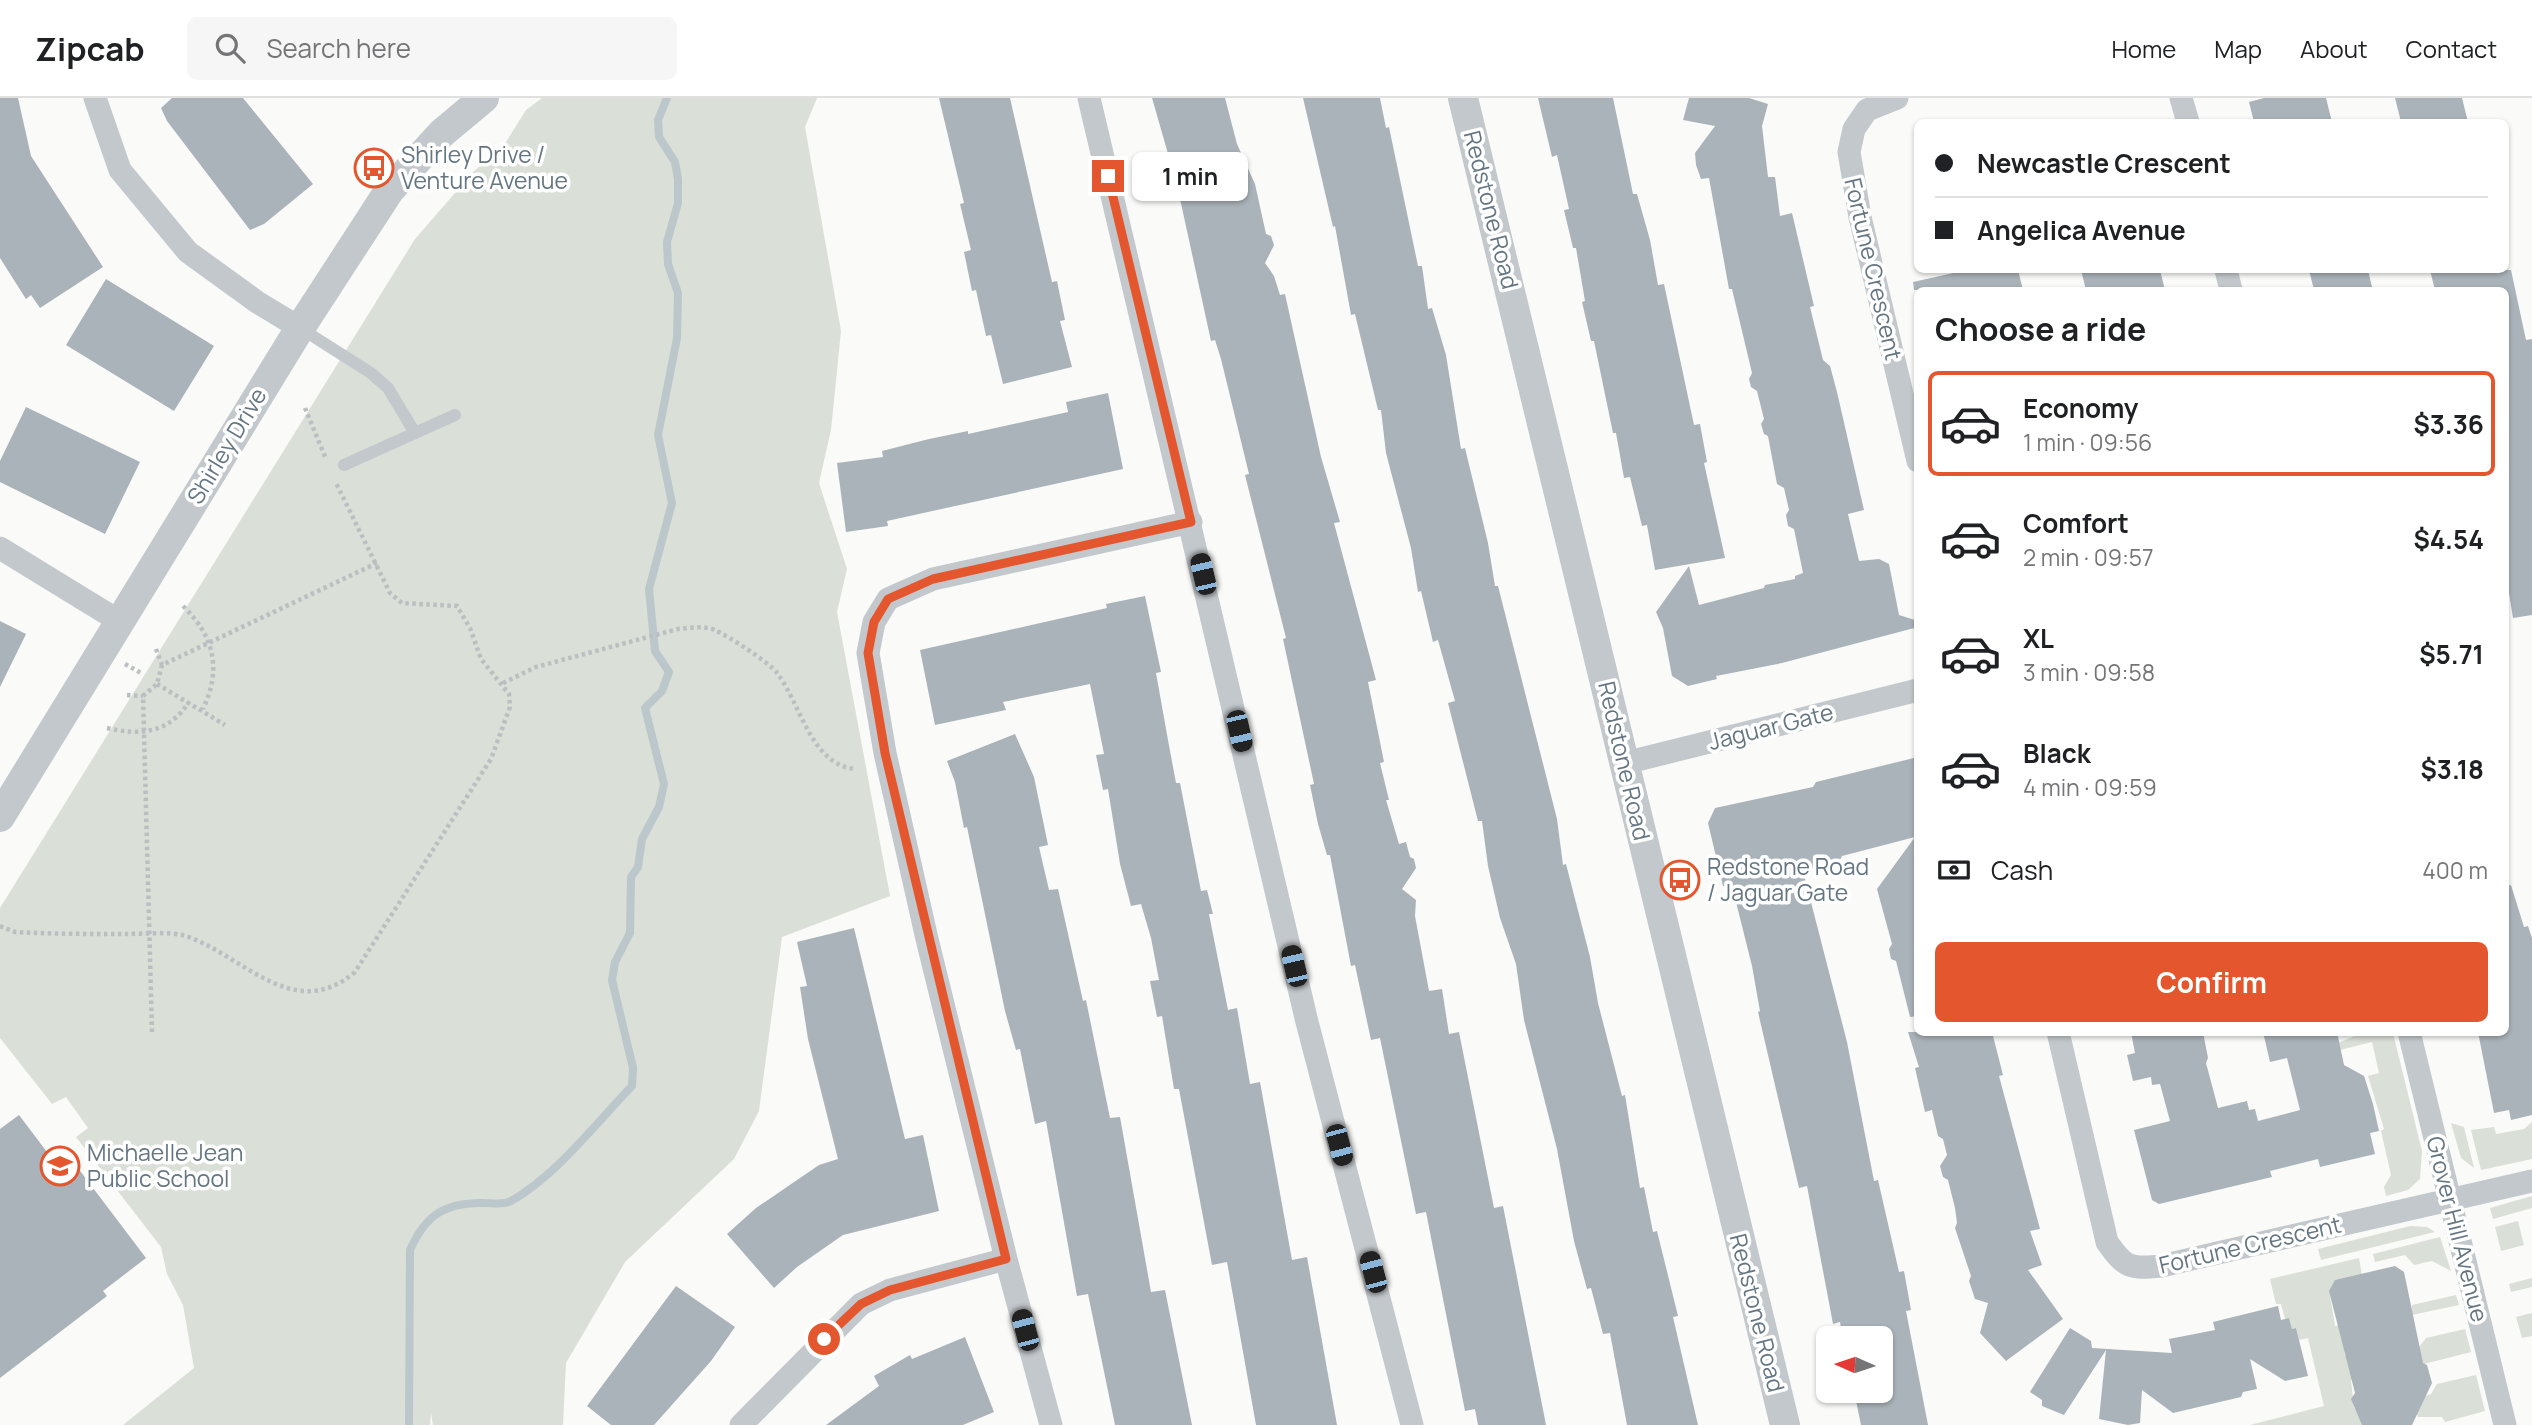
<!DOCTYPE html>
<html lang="en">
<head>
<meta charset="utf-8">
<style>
	:root { --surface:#fff; --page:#f6f6f6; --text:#202124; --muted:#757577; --line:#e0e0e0; --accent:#e4572e }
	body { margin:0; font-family:Manrope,sans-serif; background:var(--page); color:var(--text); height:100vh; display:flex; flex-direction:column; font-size:26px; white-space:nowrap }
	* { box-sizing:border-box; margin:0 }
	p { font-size:23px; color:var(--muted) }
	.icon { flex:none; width:38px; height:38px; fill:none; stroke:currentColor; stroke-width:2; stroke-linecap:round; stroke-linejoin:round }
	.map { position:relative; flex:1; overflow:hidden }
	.details { position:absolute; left:1914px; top:189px; width:595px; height:749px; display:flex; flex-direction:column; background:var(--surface); border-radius:10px; box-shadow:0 2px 5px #0004 }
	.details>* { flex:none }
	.hud { position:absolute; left:1914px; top:21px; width:595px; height:154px; border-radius:10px; box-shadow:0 2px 5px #0004; display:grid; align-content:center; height:154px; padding:0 21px; background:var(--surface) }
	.needle { width:46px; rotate:273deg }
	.buttons { position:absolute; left:1816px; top:1228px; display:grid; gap:14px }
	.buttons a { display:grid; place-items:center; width:77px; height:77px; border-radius:10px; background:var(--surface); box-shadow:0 2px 5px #0004; font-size:35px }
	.end { position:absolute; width:32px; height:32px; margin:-16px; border:9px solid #e4572e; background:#fff; box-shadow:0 0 0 4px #fff }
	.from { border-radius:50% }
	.bubble { position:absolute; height:49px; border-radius:10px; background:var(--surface); box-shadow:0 2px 5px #0004; font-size:23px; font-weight:700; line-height:49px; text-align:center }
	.car { position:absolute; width:21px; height:42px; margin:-21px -10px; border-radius:9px; box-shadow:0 0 5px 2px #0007; background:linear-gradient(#222 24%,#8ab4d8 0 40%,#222 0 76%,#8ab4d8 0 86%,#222 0) }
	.hud b { display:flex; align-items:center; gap:24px; height:66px; font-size:26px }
	.hud b+b { border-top:2px solid var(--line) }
	.hud i { width:18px; height:18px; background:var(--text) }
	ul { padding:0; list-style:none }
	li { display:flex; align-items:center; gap:21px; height:105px; margin:0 14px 10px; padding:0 7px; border:4px solid transparent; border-radius:10px }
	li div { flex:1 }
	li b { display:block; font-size:26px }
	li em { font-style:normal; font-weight:700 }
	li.selected { border-color:var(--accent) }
	li>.icon { width:63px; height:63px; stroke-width:1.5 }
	h2 { padding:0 21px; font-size:32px; line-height:84px }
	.pay { display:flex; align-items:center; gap:18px; height:77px; padding:0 21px; font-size:26px }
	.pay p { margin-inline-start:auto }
	.primary-button { display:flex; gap:14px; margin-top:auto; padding:14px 21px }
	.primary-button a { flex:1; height:80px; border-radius:10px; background:var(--accent); color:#fff; font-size:28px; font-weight:700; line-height:80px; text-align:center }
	header { display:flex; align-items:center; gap:42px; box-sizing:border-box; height:98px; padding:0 35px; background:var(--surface); border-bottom:2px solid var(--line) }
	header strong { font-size:33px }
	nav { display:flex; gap:38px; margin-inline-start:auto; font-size:24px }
	.search { width:490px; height:63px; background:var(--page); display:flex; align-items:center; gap:18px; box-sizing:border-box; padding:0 24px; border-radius:10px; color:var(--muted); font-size:26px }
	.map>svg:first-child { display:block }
	.green { fill:#dadfd7 }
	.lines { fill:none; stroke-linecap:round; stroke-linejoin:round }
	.stream { stroke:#bbc7cb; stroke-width:8 }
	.building { fill:#aab3b9 }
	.path { stroke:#bbbfc2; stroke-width:4.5; stroke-dasharray:3.5 3.5; stroke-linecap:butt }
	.service { stroke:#c3c8cc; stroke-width:12 }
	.minor { stroke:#c3c8cc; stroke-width:23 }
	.tertiary { stroke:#c3c8cc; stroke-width:30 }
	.route { stroke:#e4572e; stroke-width:9 }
	.labels { text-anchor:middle; stroke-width:7; stroke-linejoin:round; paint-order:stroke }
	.poi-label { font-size:23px; fill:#657683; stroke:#fff; text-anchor:start }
	.street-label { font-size:23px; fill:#657683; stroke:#fff }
</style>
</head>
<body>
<header>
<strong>Zipcab</strong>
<div class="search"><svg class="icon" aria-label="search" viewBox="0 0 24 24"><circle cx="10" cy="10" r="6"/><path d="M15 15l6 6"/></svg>Search here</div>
<nav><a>Home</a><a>Map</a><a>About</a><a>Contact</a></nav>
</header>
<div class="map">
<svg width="2532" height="1327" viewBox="0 0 2532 1327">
	<rect width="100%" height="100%" fill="#fafaf8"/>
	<!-- green -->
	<path class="green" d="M 542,0 L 817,0 L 805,29 L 841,233 L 831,332 L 819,385 L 847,471 L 837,514 L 890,798 L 782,839 L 759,1013 L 734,1061 L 625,1164 L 566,1265 L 563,1327 L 433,1327 L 431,1315 L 430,1327 L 123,1327 L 194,1270 L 183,1207 L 167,1176 L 161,1149 L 76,1039 L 88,1030 L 66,999 L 52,1006 L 0,940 L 0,810 L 415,141 L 475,72 L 501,52 L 526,12 Z
		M 2362,935 L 2393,935 L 2422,1053 L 2420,1081 L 2408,1092 L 2386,1098 L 2384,1089 L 2391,1077 L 2381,1033 L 2384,1031 L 2368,978 L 2379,975 L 2372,944 L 2340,952 L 2338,945 Z
		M 2532,1024 L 2532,1061 L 2481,1072 L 2471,1032 L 2494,1029 L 2496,1036 L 2524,1031 Z
		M 2451,1025 L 2464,1029 L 2474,1070 L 2461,1060 Z
		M 2532,1098 L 2532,1110 L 2493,1121 L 2490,1110 Z
		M 2518,1123 L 2524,1147 L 2501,1153 L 2495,1129 Z
		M 2410,1128 L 2427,1129 L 2435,1134 L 2321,1162 L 2318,1151 Z
		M 2440,1139 L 2451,1173 L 2432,1163 L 2414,1167 L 2405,1157 L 2375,1164 L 2373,1156 Z
		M 2359,1160 L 2362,1178 L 2335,1182 L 2334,1195 L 2330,1197 L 2335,1228 L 2348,1226 C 2342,1260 2340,1252 2362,1279 L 2351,1282 L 2354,1310 L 2357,1312 L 2423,1299 L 2431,1296 L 2437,1286 L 2476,1277 L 2485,1313 L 2445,1324 L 2442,1319 L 2418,1319 L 2416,1313 L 2362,1327 L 2250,1327 L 2324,1308 L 2308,1240 L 2299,1242 L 2296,1230 L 2292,1231 L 2289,1220 L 2285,1221 L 2281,1206 L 2276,1206 L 2270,1181 Z
		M 2532,1180 L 2532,1189 L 2511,1194 L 2509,1186 Z
		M 2456,1197 L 2459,1207 L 2407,1218 L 2405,1212 L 2412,1211 L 2412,1207 Z
		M 2532,1215 L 2532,1238 L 2522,1240 L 2516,1219 Z
		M 2465,1231 L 2471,1254 L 2424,1266 L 2399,1259 L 2404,1252 L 2420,1248 L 2426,1240 Z"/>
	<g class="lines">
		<!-- stream -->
		<path class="stream" d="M 409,1327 L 410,1152 C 426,1116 446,1104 485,1105 C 493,1105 504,1107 511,1103 C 555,1079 597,1024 632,988 L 633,970 L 612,882 L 615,864 L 630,835 L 631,779 L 638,769 L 642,741 L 659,709 L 664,686 L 645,610 L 662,593 L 669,574 L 655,553 L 649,491 L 672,405 L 658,337 L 677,240 L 678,195 L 668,166 L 667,144 L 678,105 L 678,81 L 675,64 L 659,39 L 658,22 L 667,0"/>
	</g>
	<!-- building -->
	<path class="building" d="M 0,0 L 18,0 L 31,58 L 103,169 L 40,210 L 31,197 L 26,201 L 0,160 Z
		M 172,0 L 243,0 L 313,86 L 264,126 L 250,132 L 167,23 L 161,10 Z
		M 939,0 L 1010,0 L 1052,184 L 1057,183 L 1065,222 L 1060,223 L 1072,269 L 1003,286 L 991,237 L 986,238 L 976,192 L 972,193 L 964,154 L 971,152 L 960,106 L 964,105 Z
		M 1152,0 L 1225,0 L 1237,46 L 1255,86 L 1266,136 L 1271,138 L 1274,147 L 1265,165 L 1274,178 L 1280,197 L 1285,196 L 1321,359 L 1340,424 L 1334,425 L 1376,582 L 1368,584 L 1384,664 L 1380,665 L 1389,702 L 1386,702 L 1399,746 L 1406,744 L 1410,759 L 1414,761 L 1416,770 L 1402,791 L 1416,802 L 1415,818 L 1429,893 L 1442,891 L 1449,936 L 1459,934 L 1494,1110 L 1503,1108 L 1546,1327 L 1478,1327 L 1475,1311 L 1465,1313 L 1426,1114 L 1416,1116 L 1380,940 L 1371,942 L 1355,867 L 1351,868 L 1330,757 L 1327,757 L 1318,726 L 1310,687 L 1314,686 L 1283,541 L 1286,540 L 1245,377 L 1249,376 L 1221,261 L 1215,242 L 1211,243 L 1177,87 Z
		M 1303,0 L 1380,0 L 1386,30 L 1389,29 L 1418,168 L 1422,168 L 1428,211 L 1432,210 L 1446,257 L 1461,351 L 1465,350 L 1488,445 L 1495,488 L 1498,488 L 1557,721 L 1563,767 L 1566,766 L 1590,859 L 1598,905 L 1622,998 L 1625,997 L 1640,1090 L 1644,1089 L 1653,1134 L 1657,1133 L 1678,1218 L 1673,1219 L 1698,1327 L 1627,1327 L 1610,1235 L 1603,1236 L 1591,1190 L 1587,1191 L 1574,1143 L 1557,1051 L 1524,922 L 1516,866 L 1500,820 L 1488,768 L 1482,723 L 1478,723 L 1448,605 L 1455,603 L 1438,542 L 1433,544 L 1421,493 L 1418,494 L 1411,450 L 1386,355 L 1381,312 L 1378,312 L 1355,216 L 1351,217 L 1335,128 L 1333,129 Z
		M 1538,0 L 1613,0 L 1633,96 L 1637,96 L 1650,142 L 1658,187 L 1664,186 L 1694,327 L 1700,326 L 1707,364 L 1704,365 L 1725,460 L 1655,472 L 1647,427 L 1642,428 L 1630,379 L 1624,380 L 1616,335 L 1613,335 L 1594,243 L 1591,243 L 1582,204 L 1585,203 L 1576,150 L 1573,150 L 1564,112 L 1569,111 L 1557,57 L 1552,59 Z
		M 1689,0 L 1749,0 L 1768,6 L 1762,28 L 1768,79 L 1775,79 L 1780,118 L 1792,115 L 1814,208 L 1810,209 L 1823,262 L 1830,268 L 1837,294 L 1864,412 L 1848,416 L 1859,463 L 1879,461 L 1889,466 L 1899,517 L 1918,523 L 1918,529 L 1782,565 L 1716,578 L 1717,581 L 1688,588 L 1672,578 L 1663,530 L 1656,514 L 1689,468 L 1699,507 L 1764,490 L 1765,487 L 1795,481 L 1795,478 L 1803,475 L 1794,431 L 1788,428 L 1786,417 L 1789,412 L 1784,390 L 1777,386 L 1768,338 L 1764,336 L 1761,326 L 1764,321 L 1757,293 L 1751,289 L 1749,281 L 1752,275 L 1732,191 L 1729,191 L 1709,80 L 1701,81 L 1696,67 L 1695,55 L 1715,28 L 1683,22 Z
		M 2264,0 L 2326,0 L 2332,24 L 2254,24 L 2249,4 Z
		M 2395,0 L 2462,0 L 2468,24 L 2401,24 Z
		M 1967,172 L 2018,172 L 2023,192 L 1914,192 L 1913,184 Z
		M 2081,172 L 2160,172 L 2165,192 L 2086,192 Z
		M 2309,172 L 2368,172 L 2372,189 L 2360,192 L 2314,192 Z
		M 2430,172 L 2511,172 L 2526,242 L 2532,241 L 2532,517 L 2513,520 L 2506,476 L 2506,192 L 2435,192 Z
		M 106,181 L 214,248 L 174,313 L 66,247 Z
		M 1108,295 L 1123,371 L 887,423 L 888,428 L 846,434 L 837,365 L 883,359 L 882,353 L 929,341 L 968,333 L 968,336 L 1068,314 L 1066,304 Z
		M 26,309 L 140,364 L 105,436 L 0,384 L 0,363 Z
		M 1145,498 L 1161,574 L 1156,575 L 1168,642 L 1176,685 L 1180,685 L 1201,793 L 1207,792 L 1213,816 L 1209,816 L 1228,912 L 1237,910 L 1250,986 L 1260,984 L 1292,1162 L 1307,1159 L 1337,1327 L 1256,1327 L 1227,1164 L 1212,1167 L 1179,991 L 1174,991 L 1162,918 L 1157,919 L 1150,883 L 1159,882 L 1151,840 L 1141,806 L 1131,808 L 1120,766 L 1108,691 L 1103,692 L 1096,657 L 1104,656 L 1090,586 L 1003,604 L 1006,612 L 935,627 L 920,552 L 1107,510 L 1106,506 Z
		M 0,523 L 26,536 L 0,589 Z
		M 1015,636 L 1034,679 L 1048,747 L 1039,749 L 1049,792 L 1058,791 L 1083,903 L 1086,902 L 1110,1020 L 1120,1019 L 1151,1194 L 1165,1192 L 1192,1327 L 1115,1327 L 1088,1196 L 1077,1198 L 1046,1023 L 1035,1026 L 1020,951 L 1016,952 L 1005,913 L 967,729 L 964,730 L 955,684 L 947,663 Z
		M 1918,659 L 1918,918 L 1910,919 L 1896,863 L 1891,861 L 1889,851 L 1892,846 L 1877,791 L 1915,739 L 1842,758 L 1840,762 L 1803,773 L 1847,944 L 1874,1083 L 1878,1082 L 1899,1174 L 1904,1173 L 1911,1212 L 1906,1213 L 1928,1327 L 1861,1327 L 1854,1293 L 1881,1293 L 1881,1241 L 1843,1241 L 1840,1224 L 1833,1226 L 1807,1088 L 1799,1090 L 1758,914 L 1760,913 L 1752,868 L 1733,792 L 1723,788 L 1708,725 L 1715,710 L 1813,689 L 1816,684 Z
		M 2511,787 L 2524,829 L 2528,828 L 2532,840 L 2532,1017 L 2511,1022 L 2509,1012 L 2494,1015 L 2478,934 L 2506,934 L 2506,788 Z
		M 854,830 L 905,1041 L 923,1037 L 939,1113 L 843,1137 L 797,1169 L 774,1190 L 727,1136 L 756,1110 L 819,1067 L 838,1061 L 808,941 L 800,889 L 807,888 L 797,844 Z
		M 1908,934 L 1992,934 L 2003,977 L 1999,978 L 2040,1131 L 2030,1133 L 2042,1167 L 2028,1172 L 2063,1221 L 2006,1263 L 1980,1235 L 1988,1205 L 1975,1201 L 1969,1183 L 1971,1178 L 1955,1130 L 1957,1125 L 1955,1110 L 1948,1082 L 1943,1079 L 1940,1068 L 1947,1057 L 1943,1041 L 1938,1038 L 1932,1012 L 1925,1014 L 1915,970 L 1919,969 Z
		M 2131,934 L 2203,934 L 2208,960 L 2206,965 L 2218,1010 L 2247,1003 L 2249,1012 L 2255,1011 L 2258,1023 L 2300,1012 L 2287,960 L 2270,964 L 2263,934 L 2337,934 L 2344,967 L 2364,978 L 2373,1006 L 2379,1033 L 2370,1035 L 2375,1056 L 2320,1069 L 2318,1061 L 2270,1073 L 2272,1079 L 2159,1106 L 2152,1102 L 2134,1032 L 2170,1023 L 2160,986 L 2152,987 L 2151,979 L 2133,983 L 2127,957 L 2135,955 Z
		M 19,1017 L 50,1058 L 62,1049 L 146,1160 L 103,1193 L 107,1198 L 0,1280 L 0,1031 Z
		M 2395,1168 L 2404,1174 L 2423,1265 L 2427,1267 L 2432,1285 L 2412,1327 L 2362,1327 L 2351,1301 L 2355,1295 L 2329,1193 L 2335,1182 Z
		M 676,1188 L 735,1229 L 711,1263 L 654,1327 L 611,1327 L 587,1308 Z
		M 2278,1208 L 2281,1222 L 2289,1220 L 2292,1231 L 2296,1230 L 2308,1278 L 2285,1283 L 2250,1261 L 2257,1291 L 2243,1294 L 2241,1299 L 2173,1315 L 2142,1292 L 2140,1325 L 2128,1327 L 2099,1321 L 2106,1252 L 2064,1317 L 2042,1308 L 2042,1302 L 2030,1294 L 2070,1230 L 2091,1243 L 2092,1250 L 2172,1255 L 2169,1241 L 2215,1232 L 2213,1224 Z
		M 965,1239 L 994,1314 L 963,1327 L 826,1327 L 879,1288 L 874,1278 L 910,1257 L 912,1261 Z"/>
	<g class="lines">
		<!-- path -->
		<path class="path" d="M 305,310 L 326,361
			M 183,508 C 214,538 222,571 203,611
			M 156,551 L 162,567
			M 125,566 L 141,575
			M 503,585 L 536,569 L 678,531 C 690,530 703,527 715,532 C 728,538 769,564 777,575 C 800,604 811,668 856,671
			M 157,586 L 225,627
			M 127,597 L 143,598
			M 107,630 C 141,638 169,635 189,604
			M 0,828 L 15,834 C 52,836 90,836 127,836 C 145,836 169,833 186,838 C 244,858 294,926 355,874 L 491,661 L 510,609 L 509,596 L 481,561 L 470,530 L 457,508 L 402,505 L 390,495 L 336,385
			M 152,934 L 143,598 L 157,586 L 162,567 L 377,465"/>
		<!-- service -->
		<path class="service" d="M 300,230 L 371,275 L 388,290 L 415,335
			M 344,367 L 455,317"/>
		<!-- minor -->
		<path class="minor" d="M 95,0 L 120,72 L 188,154 L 257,204 L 300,230
			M 1089,0 L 1306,920 L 1412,1327
			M 1897,0 L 1867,12 L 1854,31 L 1849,54 L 1860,119 L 1918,363
			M 2181,0 L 2188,24
			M 2226,172 L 2231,192
			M 0,450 L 119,523
			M 1625,665 L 1918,592
			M 2058,934 L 2107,1144 C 2125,1170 2130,1171 2161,1168 L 2532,1083
			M 2409,934 L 2505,1327
			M 741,1327 L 861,1206 L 890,1192 L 1006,1161
			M 1051,1327 L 1006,1161 L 927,841 L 885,655 L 868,555 L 874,524 L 888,501 L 933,481 L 1191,424"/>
		<!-- tertiary -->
		<path class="tertiary" d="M 1463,0 L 1785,1327
			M 0,719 L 300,230 L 389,93 L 442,35 L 484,0"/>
	</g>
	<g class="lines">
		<!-- route -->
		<path class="route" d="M 824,1241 L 861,1206 L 890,1192 L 1006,1161 L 885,655 L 868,555 L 874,524 L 888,501 L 933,481 L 1191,424 L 1108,78"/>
	</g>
	<!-- icons -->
	<defs>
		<symbol id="bus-ring" viewBox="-11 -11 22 22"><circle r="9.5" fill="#fff" stroke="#e4572e" stroke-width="1.5"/><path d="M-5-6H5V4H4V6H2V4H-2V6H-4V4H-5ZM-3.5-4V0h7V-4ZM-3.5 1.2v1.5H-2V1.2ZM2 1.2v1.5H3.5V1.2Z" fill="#e4572e"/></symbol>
		<symbol id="school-ring" viewBox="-11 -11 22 22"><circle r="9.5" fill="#fff" stroke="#e4572e" stroke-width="1.5"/><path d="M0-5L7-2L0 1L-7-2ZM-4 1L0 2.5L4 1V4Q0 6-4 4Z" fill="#e4572e"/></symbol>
	</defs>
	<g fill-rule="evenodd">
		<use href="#bus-ring" x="352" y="48" width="44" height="44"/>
		<use href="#bus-ring" x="1658" y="760" width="44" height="44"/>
		<use href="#school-ring" x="38" y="1046" width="44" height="44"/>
	</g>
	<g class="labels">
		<!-- poi labels -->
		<g class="poi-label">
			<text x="401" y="65">Shirley Drive /<tspan x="401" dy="26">Venture Avenue</tspan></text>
			<text x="1707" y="777">Redstone Road<tspan x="1707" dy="26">/ Jaguar Gate</tspan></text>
			<text x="87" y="1063">Michaelle Jean<tspan x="87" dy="26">Public School</tspan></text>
		</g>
		<!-- street labels -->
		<g class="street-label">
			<text transform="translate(1491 112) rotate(76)" y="8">Redstone Road</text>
			<text transform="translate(1873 171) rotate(77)" y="8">Fortune Crescent</text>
			<text transform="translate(227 348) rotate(-59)" y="8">Shirley Drive</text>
			<text transform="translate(1771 629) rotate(-14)" y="8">Jaguar Gate</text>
			<text transform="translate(1624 663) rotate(77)" y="8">Redstone Road</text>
			<text transform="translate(2457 1131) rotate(76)" y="8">Grover Hill Avenue</text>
			<text transform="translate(2250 1147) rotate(-13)" y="8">Fortune Crescent</text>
			<text transform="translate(1757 1215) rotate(76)" y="8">Redstone Road</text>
		</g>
	</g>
</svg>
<div class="buttons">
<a><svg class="needle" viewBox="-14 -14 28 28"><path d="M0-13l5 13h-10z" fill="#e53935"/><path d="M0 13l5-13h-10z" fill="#757577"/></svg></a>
</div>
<i class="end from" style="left:824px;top:1241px"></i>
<i class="end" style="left:1108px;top:78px"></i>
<div class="bubble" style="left:1132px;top:54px;width:116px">1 min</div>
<i class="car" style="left:1203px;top:476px;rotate:347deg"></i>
<i class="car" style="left:1239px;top:633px;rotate:167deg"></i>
<i class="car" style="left:1294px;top:868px;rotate:347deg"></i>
<i class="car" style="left:1339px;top:1047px;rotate:165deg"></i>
<i class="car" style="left:1373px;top:1174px;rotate:345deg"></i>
<i class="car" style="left:1025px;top:1232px;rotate:345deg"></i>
<div class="hud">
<b><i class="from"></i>Newcastle Crescent</b>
<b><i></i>Angelica Avenue</b>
</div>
<section class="details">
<h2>Choose a ride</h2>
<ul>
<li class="selected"><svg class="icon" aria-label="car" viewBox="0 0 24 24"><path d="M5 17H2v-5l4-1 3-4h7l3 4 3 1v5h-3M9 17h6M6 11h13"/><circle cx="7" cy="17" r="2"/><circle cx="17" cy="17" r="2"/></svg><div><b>Economy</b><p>1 min · 09:56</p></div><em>$3.36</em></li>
<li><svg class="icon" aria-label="car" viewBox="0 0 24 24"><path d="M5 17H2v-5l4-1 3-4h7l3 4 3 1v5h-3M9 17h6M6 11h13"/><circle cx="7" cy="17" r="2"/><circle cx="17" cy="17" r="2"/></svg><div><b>Comfort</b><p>2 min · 09:57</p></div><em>$4.54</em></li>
<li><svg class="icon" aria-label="car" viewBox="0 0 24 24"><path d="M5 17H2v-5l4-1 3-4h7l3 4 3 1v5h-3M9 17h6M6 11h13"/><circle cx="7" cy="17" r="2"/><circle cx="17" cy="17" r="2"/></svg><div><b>XL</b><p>3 min · 09:58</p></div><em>$5.71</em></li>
<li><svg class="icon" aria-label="car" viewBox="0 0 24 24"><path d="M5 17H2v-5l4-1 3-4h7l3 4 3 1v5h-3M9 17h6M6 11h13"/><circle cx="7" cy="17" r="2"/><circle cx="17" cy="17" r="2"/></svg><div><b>Black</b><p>4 min · 09:59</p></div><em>$3.18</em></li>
</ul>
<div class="pay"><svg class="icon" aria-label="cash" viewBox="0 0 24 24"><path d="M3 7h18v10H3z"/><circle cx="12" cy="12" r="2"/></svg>Cash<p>400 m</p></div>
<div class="primary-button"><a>Confirm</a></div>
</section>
</div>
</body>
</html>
